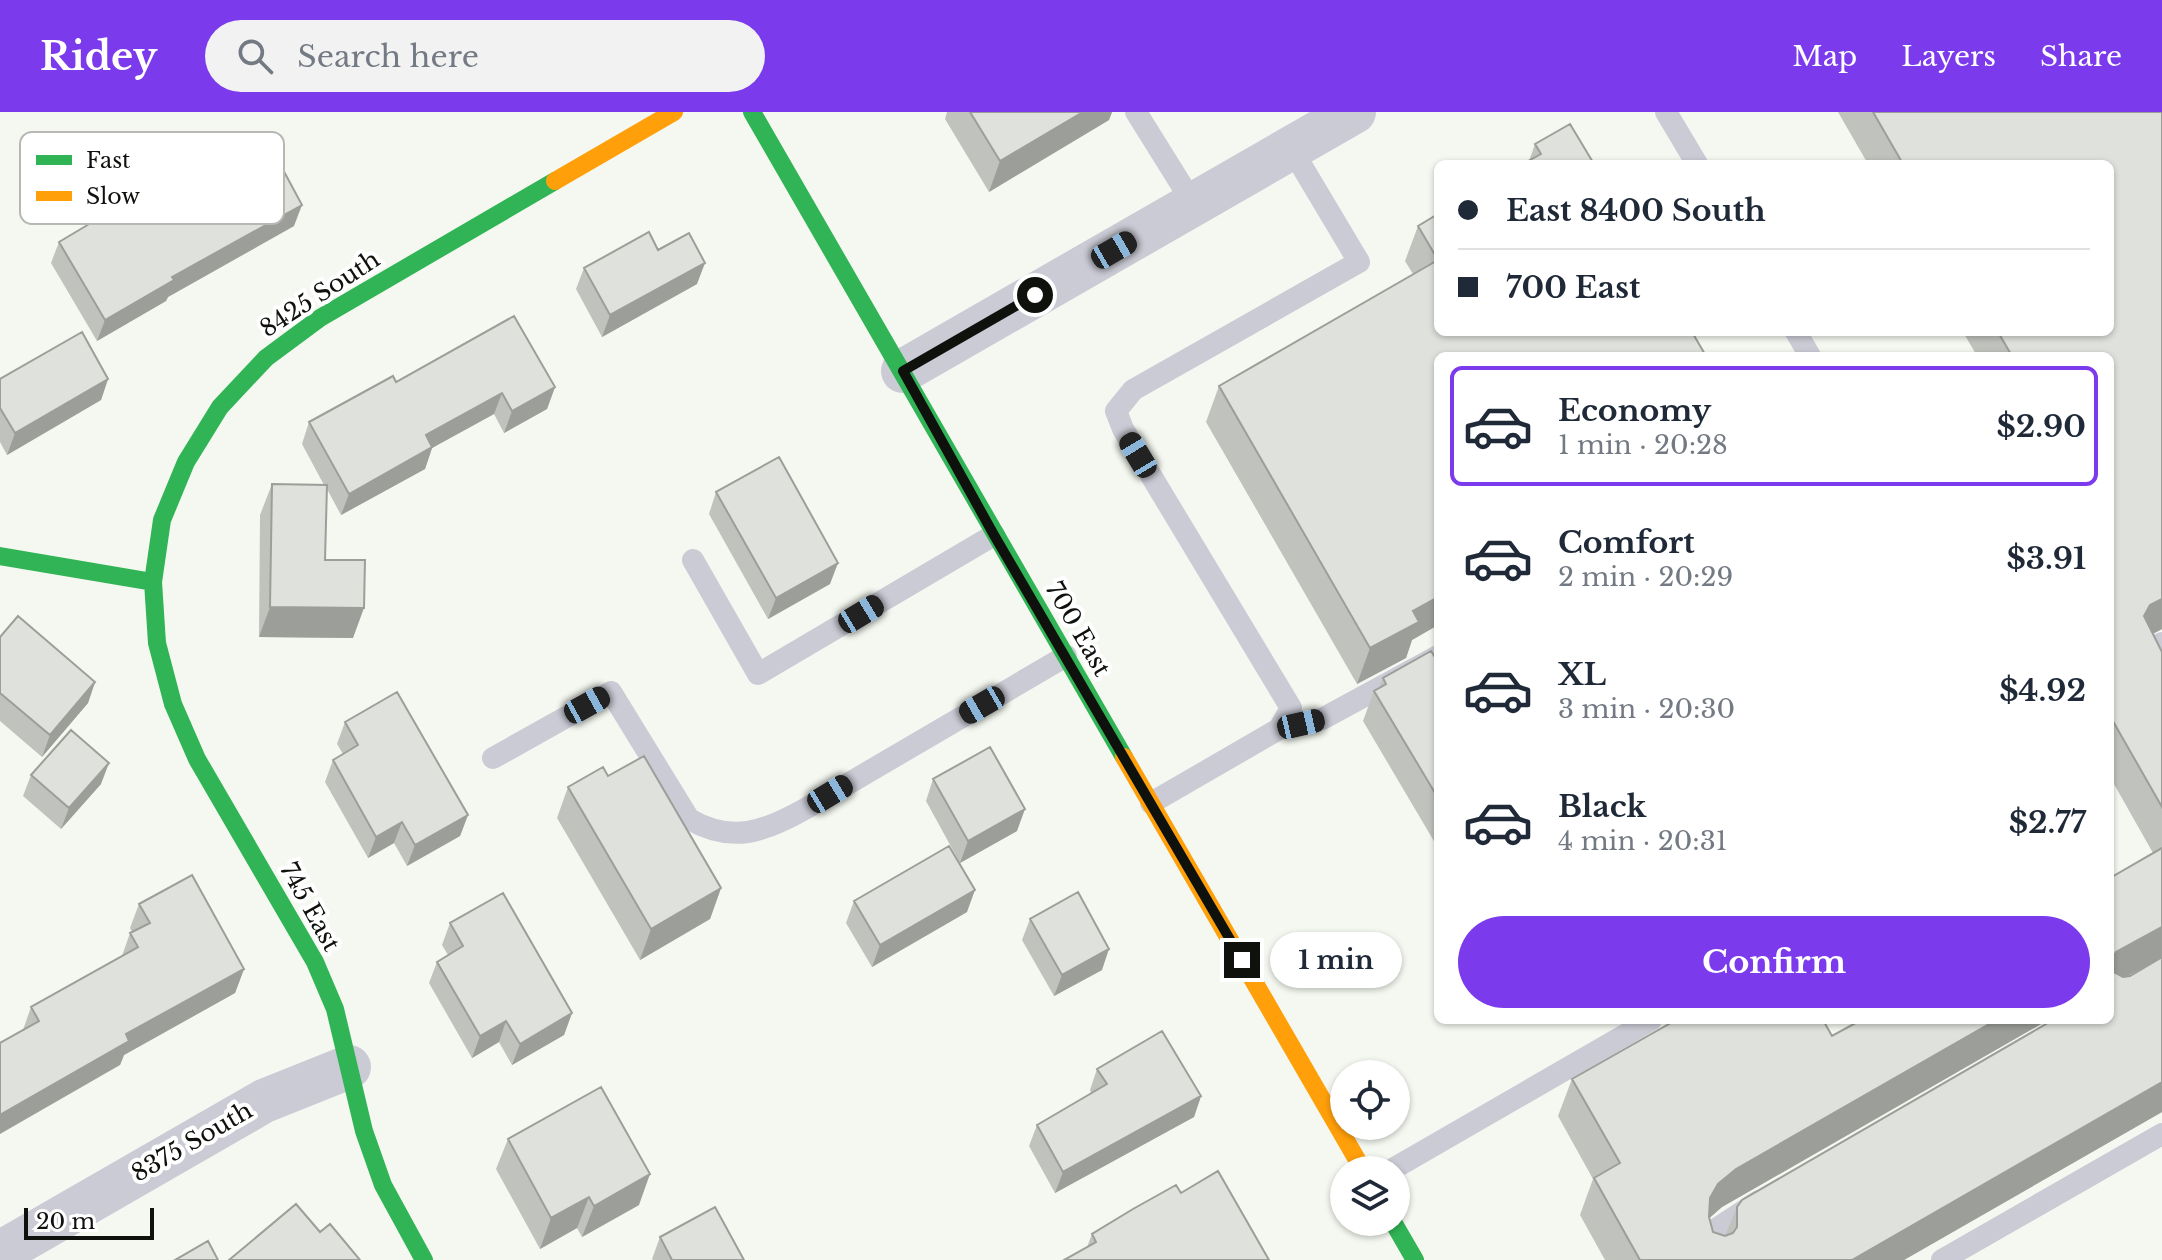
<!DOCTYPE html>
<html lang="en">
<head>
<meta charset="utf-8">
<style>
	:root { --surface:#fff; --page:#f2f2f3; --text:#1f2937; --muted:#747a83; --line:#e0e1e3; --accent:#7c3aed }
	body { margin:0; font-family:"Libre Baskerville",serif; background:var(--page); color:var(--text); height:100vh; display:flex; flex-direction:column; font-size:30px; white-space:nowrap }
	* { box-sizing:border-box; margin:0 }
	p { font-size:26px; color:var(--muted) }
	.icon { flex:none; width:44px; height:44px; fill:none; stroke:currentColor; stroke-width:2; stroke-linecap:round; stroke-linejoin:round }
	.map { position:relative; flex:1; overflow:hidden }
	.details { position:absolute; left:1434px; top:240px; width:680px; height:672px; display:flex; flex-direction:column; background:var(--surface); border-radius:12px; box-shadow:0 2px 6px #0004 }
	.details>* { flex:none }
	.top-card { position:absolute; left:1434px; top:48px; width:680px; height:176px; border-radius:12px; box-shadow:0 2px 6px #0004; display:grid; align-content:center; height:176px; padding:0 24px; background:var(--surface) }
	.buttons { position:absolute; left:1330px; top:948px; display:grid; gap:16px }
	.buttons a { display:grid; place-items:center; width:80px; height:80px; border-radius:50%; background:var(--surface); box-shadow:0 2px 6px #0004; font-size:40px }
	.scale { position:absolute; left:24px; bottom:20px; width:130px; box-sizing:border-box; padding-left:8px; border:4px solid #0f110d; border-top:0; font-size:22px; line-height:28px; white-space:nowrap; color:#0f110d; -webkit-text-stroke:6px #fff; paint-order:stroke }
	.end { position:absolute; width:36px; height:36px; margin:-18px; border:10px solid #0f110d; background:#fff; box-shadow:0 0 0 4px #fff }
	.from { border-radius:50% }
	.bubble { position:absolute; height:56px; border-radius:28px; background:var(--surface); box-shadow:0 2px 6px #0004; font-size:26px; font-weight:700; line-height:56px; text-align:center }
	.car { position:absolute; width:24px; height:48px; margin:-24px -12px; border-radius:10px; box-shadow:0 0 6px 2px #0007; background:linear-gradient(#222 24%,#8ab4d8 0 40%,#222 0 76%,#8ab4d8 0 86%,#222 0) }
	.top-card b { display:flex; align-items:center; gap:28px; height:76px; font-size:30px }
	.top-card b+b { border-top:2px solid var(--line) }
	.top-card i { width:20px; height:20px; background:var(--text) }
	ul { padding:14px 0 0; list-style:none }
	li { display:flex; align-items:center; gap:24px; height:120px; margin:0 16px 12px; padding:0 8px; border:4px solid transparent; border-radius:12px }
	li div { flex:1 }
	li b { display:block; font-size:30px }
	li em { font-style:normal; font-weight:700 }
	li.on { border-color:var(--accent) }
	li>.icon { width:72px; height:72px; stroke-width:1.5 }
	.button { display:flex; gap:16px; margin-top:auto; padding:16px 24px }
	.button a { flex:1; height:92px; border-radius:48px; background:var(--accent); color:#fff; font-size:32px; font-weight:700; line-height:92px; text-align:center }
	header { display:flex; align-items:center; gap:48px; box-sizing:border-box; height:112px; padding:0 40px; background:var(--accent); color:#fff }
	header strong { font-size:38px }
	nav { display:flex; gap:44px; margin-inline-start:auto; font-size:28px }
	.search { width:560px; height:72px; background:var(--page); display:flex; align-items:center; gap:20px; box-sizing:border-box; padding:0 28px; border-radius:44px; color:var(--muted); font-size:30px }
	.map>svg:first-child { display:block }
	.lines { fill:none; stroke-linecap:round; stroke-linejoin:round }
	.lane { stroke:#cbcbd6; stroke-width:22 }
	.street { stroke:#cbcbd6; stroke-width:44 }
	.fast { stroke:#30b455; stroke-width:18 }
	.slow { stroke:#ff9f0a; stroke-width:18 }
	.wall { fill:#c0c2bd; fill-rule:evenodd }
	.shaded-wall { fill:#9c9e9a }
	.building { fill:#dfe1dc; stroke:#9c9e9a; stroke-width:2 }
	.route { stroke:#0f110d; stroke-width:10 }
	.labels { text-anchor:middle; stroke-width:8; stroke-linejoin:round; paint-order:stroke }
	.street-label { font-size:24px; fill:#0f110d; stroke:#fff }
	.key { fill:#fff; stroke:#b7b8b6; stroke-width:2 }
	.key-label { font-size:22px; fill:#0f110d }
</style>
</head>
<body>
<header>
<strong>Ridey</strong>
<div class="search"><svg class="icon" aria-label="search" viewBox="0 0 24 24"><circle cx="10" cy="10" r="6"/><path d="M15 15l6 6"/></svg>Search here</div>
<nav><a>Map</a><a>Layers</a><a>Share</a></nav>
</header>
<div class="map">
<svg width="2162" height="1148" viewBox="0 0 2162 1148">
	<rect width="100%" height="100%" fill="#f4f8f0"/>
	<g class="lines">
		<!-- lane -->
		<path class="lane" d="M 1136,0 L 1194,93
			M 1666,0 L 1697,52
			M 1796,220 L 1810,244
			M 693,448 L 758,562 L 994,423
			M 2162,531 L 2144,542 L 2162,574
			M 1279,617 L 1322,607 L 1438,544
			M 493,646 L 611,580 L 689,707 C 732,732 764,720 805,697 L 1066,544
			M 1151,691 L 1279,617 L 1291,596 L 1123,317 L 1116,299 L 1133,278 L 1359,150 L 1291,36
			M 1391,1058 L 1651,908
			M 1710,1148 L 1707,1133 L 1710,1121 L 1759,1089
			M 1942,1148 L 2162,1022"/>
		<!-- street -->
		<path class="street" d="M 903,259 L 1354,0
			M 0,1141 L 264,989 L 349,955"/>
		<!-- fast -->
		<path class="fast" d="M 752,0 L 1124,645
			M 0,444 L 153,470 L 162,408 L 186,350 L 220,295 L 266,246 L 320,206 L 555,69
			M 153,470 L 157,531 L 173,592 L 197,647 L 315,850 L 335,897 L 364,1019 L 383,1073 L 424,1148
			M 1393,1110 L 1415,1148"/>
		<!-- slow -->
		<path class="slow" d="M 555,69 L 674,0
			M 1124,645 L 1363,1058"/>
	</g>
	<!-- wall -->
	<path class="wall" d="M 947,0 L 1112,0 L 1109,8 L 989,80 L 945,7 Z
		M 1838,0 L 2162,0 L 2162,517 L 2153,522 L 2162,540 L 2162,1000 L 1904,1148 L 1605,1148 L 1580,1103 L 1593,1067 L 1558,1004 L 1572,967 L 1832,924 L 1861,908 L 2048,908 L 1722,1095 L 1709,1106 L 1713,1120 L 1725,1124 L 1737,1095 L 2110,908 L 2153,741 L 2110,665 L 2110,244 L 1977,244 L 1963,220 L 2110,220 L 2110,52 L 1868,52 ZM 2160,847 L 2130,864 L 2126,865 Z
		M 1535,32 L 1594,52 L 1529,49 Z
		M 172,94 L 294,114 L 168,185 L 166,189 L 97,229 L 51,151 L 59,130 Z
		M 1438,102 L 1438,513 L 1412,528 L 1406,546 L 1357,572 L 1206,310 L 1219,274 L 1413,162 L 1405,149 L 1418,114 Z
		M 658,138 L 697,172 L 602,225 L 576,177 L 584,156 Z
		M 0,267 L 108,267 L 101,288 L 7,343 L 0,330 Z
		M 396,270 L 555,275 L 547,297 L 504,321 L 494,302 L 432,336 L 425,357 L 341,403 L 327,377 L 325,448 L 353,526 L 259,525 L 260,403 L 272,372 L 324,373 L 302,332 L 309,310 Z
		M 716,380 L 830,472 L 768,507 L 709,402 Z
		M 0,525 L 95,570 L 88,591 L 42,645 L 0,609 Z
		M 1438,550 L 1438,736 L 1363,609 L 1374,579 L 1379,576 L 1383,566 Z
		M 345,610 L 468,703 L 460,724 L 407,754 L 394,731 L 368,746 L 325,670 L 333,648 L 343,642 L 337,632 Z
		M 31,663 L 101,672 L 61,717 L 23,684 Z
		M 608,664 L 721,776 L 710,807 L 640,848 L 557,706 L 568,675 Z
		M 933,667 L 1017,719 L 960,751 L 926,689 Z
		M 854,789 L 967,800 L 872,855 L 846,811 Z
		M 139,792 L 244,857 L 235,881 L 124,943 L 120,953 L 23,918 L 31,895 L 122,844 L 130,821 L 132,820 L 130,816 Z
		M 1030,807 L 1102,858 L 1054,884 L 1022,828 Z
		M 450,811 L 572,901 L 564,923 L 512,953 L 499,930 L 472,946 L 429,871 L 437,850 L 448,843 L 442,833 Z
		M 1097,957 L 1201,984 L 1194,1005 L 1055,1081 L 1029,1034 L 1037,1013 L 1091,981 L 1090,978 Z
		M 508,1027 L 639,1093 L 582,1125 L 577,1116 L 540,1137 L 496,1057 Z
		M 1181,1081 L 1087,1135 L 1092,1122 Z
		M 660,1125 L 744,1148 L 653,1148 L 652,1147 Z"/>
	<!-- shaded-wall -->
	<path class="shaded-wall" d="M 1083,0 L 1112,0 L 1109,8 L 989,80 L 1000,49 Z
		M 302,93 L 294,114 L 168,185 L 166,189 L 97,229 L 105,208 L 172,165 Z
		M 705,151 L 697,172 L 602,225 L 610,203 Z
		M 108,267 L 101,288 L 7,343 L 15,321 Z
		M 555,275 L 547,297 L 504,321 L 512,299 Z
		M 502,281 L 494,302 L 432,336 L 425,357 L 341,403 L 349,382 L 426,323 Z
		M 838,451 L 830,472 L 768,507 L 776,486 Z
		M 1438,485 L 1438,513 L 1412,528 L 1406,546 L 1357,572 L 1370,536 L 1413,499 Z
		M 2162,487 L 2162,517 L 2137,530 L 2144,504 L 2150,493 Z
		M 270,495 L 364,496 L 353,526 L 259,525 Z
		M 95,570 L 88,591 L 42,645 L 50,623 Z
		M 109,651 L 101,672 L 61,717 L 69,696 Z
		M 1025,697 L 1017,719 L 960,751 L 968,729 Z
		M 468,703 L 460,724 L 407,754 L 415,733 Z
		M 402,710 L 394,731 L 368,746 L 376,725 Z
		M 721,776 L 710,807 L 640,848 L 651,817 Z
		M 975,778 L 967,800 L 872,855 L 880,833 Z
		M 2162,815 L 2162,846 L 2110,873 L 2110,850 L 2116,840 Z
		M 1109,837 L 1102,858 L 1054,884 L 1062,863 Z
		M 244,857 L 235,881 L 124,943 L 120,953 L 0,1022 L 0,1003 L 126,922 Z
		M 572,901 L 564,923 L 512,953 L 520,932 Z
		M 1996,908 L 2048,908 L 1722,1095 L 1705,1110 L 1710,1086 L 1718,1072 L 1736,1057 Z
		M 506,909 L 499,930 L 472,946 L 480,924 Z
		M 2162,970 L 2162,1000 L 1904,1148 L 1852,1148 Z
		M 1201,984 L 1194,1005 L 1055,1081 L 1063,1060 Z
		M 650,1062 L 639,1093 L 582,1125 L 594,1094 Z
		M 589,1085 L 577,1116 L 540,1137 L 551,1106 Z"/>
	<!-- building -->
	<path class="building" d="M 970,0 L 1083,0 L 1000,49 Z
		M 1873,0 L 2162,0 L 2162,487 L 2150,493 L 2144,504 L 2162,540 L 2162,695 L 2110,604 L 2110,425 L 2113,423 L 2110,418 L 2110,244 L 2012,244 L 1998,220 L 2110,220 L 2110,52 L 1903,52 Z
		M 1570,12 L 1594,52 L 1523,52 L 1541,42 L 1535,32 Z
		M 273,39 L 302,93 L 172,165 L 174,168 L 105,208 L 59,130 L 158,71 L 172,94 Z
		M 1438,102 L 1438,220 L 1692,220 L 1706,244 L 1438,244 L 1438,485 L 1413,499 L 1419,510 L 1370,536 L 1219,274 L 1438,148 L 1418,114 Z
		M 649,120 L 658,138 L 689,121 L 705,151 L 610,203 L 584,156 Z
		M 514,204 L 555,275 L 512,299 L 502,281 L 426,323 L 432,335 L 349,382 L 309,310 L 393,264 L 396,270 Z
		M 82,220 L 108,267 L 15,321 L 0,296 L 0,267 Z
		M 779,345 L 838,451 L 776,486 L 716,380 Z
		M 272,372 L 327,373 L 325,448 L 365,448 L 364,496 L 270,495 Z
		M 18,504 L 95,570 L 50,623 L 0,581 L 0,525 Z
		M 1431,539 L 1438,550 L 1438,686 L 1374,579 L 1386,572 L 1383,566 Z
		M 397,580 L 468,703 L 415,733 L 402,710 L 376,725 L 333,648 L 358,633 L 345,610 Z
		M 71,618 L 109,651 L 69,696 L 31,663 Z
		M 990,635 L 1025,697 L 968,729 L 933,667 Z
		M 644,644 L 721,776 L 651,817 L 568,675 L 603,655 L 608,664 Z
		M 949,734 L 975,778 L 880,833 L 854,789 Z
		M 2162,736 L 2162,815 L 2116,840 L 2110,850 L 2110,766 Z
		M 192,763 L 244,857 L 126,922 L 129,929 L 0,1003 L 0,931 L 39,909 L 31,895 L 138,835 L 130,821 L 150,811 L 139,792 Z
		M 1078,780 L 1109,837 L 1062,863 L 1030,807 Z
		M 503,781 L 572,901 L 520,932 L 506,909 L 480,924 L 437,850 L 463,834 L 450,811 Z
		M 2162,845 L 2162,970 L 1852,1148 L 1640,1148 L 1594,1066 L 1620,1051 L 1572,967 L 1676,908 L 1823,908 L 1832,924 L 1861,908 L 1996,908 L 1736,1057 L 1718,1072 L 1710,1086 L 1709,1105 L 1713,1120 L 1725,1124 L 1733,1121 L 1737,1115 L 1737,1095 L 1742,1088 L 2053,908 L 2110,908 L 2110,852 L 2112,859 L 2123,865 L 2130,864 Z
		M 1162,919 L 1201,984 L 1063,1060 L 1037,1013 L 1107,972 L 1097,957 Z
		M 601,975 L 650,1062 L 594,1094 L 589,1085 L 551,1106 L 508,1027 Z
		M 1218,1059 L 1269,1148 L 1064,1148 L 1096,1130 L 1092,1122 L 1133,1097 L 1176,1073 L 1181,1081 Z
		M 296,1092 L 320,1120 L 330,1112 L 360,1148 L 229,1148 Z
		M 715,1095 L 744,1148 L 672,1148 L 660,1125 Z
		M 208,1129 L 218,1148 L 175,1148 Z"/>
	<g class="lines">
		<!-- route -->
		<path class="route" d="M 1035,183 L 903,259 L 994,423 L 1242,848"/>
	</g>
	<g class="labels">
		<!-- street labels -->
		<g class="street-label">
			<text transform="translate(320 182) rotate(-33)" y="8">8425 South</text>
			<text transform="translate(1078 517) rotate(60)" y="8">700 East</text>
			<text transform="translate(310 795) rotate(61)" y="8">745 East</text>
			<text transform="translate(192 1030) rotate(-30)" y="8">8375 South</text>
		</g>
	</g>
	<!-- legend -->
	<rect x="20" y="20" width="264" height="92" rx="12" class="key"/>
	<rect x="36" y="43" width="36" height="10" fill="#30b455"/>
	<rect x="36" y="79" width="36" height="10" fill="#ff9f0a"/>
	<g class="key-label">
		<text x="86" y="56">Fast</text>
		<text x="86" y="92">Slow</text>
	</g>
</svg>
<div class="buttons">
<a><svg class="icon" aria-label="locate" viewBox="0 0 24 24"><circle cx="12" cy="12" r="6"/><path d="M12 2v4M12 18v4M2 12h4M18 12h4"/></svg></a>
<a><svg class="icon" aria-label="layers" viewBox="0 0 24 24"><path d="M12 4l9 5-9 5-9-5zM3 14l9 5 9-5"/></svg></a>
</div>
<div class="scale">20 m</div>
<i class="end from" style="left:1035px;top:183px"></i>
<i class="end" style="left:1242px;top:848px"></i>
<div class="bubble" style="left:1270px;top:820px;width:132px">1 min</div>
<i class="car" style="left:1114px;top:138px;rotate:60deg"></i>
<i class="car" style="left:1138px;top:343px;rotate:329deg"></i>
<i class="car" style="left:861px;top:502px;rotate:59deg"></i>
<i class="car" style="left:587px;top:593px;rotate:61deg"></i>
<i class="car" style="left:982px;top:593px;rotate:240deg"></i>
<i class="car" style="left:1301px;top:612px;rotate:77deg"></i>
<i class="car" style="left:830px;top:682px;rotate:59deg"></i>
<div class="top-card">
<b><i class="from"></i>East 8400 South</b>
<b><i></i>700 East</b>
</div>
<section class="details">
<ul>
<li class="on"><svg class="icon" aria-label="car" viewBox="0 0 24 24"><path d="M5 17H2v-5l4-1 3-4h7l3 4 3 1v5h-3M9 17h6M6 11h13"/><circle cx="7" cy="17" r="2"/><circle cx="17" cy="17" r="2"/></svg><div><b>Economy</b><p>1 min · 20:28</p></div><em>$2.90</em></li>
<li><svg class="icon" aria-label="car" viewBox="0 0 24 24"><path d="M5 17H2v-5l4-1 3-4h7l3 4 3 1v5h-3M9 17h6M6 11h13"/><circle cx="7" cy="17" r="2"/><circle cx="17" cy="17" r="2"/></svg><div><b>Comfort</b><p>2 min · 20:29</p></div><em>$3.91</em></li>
<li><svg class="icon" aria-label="car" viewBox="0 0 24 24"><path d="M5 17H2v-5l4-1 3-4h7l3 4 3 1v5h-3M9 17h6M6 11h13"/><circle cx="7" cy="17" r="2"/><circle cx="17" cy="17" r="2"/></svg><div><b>XL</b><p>3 min · 20:30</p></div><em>$4.92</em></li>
<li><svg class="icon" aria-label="car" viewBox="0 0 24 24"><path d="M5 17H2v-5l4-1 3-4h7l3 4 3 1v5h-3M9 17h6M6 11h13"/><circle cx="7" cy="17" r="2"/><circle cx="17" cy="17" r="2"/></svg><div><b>Black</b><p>4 min · 20:31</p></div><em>$2.77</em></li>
</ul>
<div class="button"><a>Confirm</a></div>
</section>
</div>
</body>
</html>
